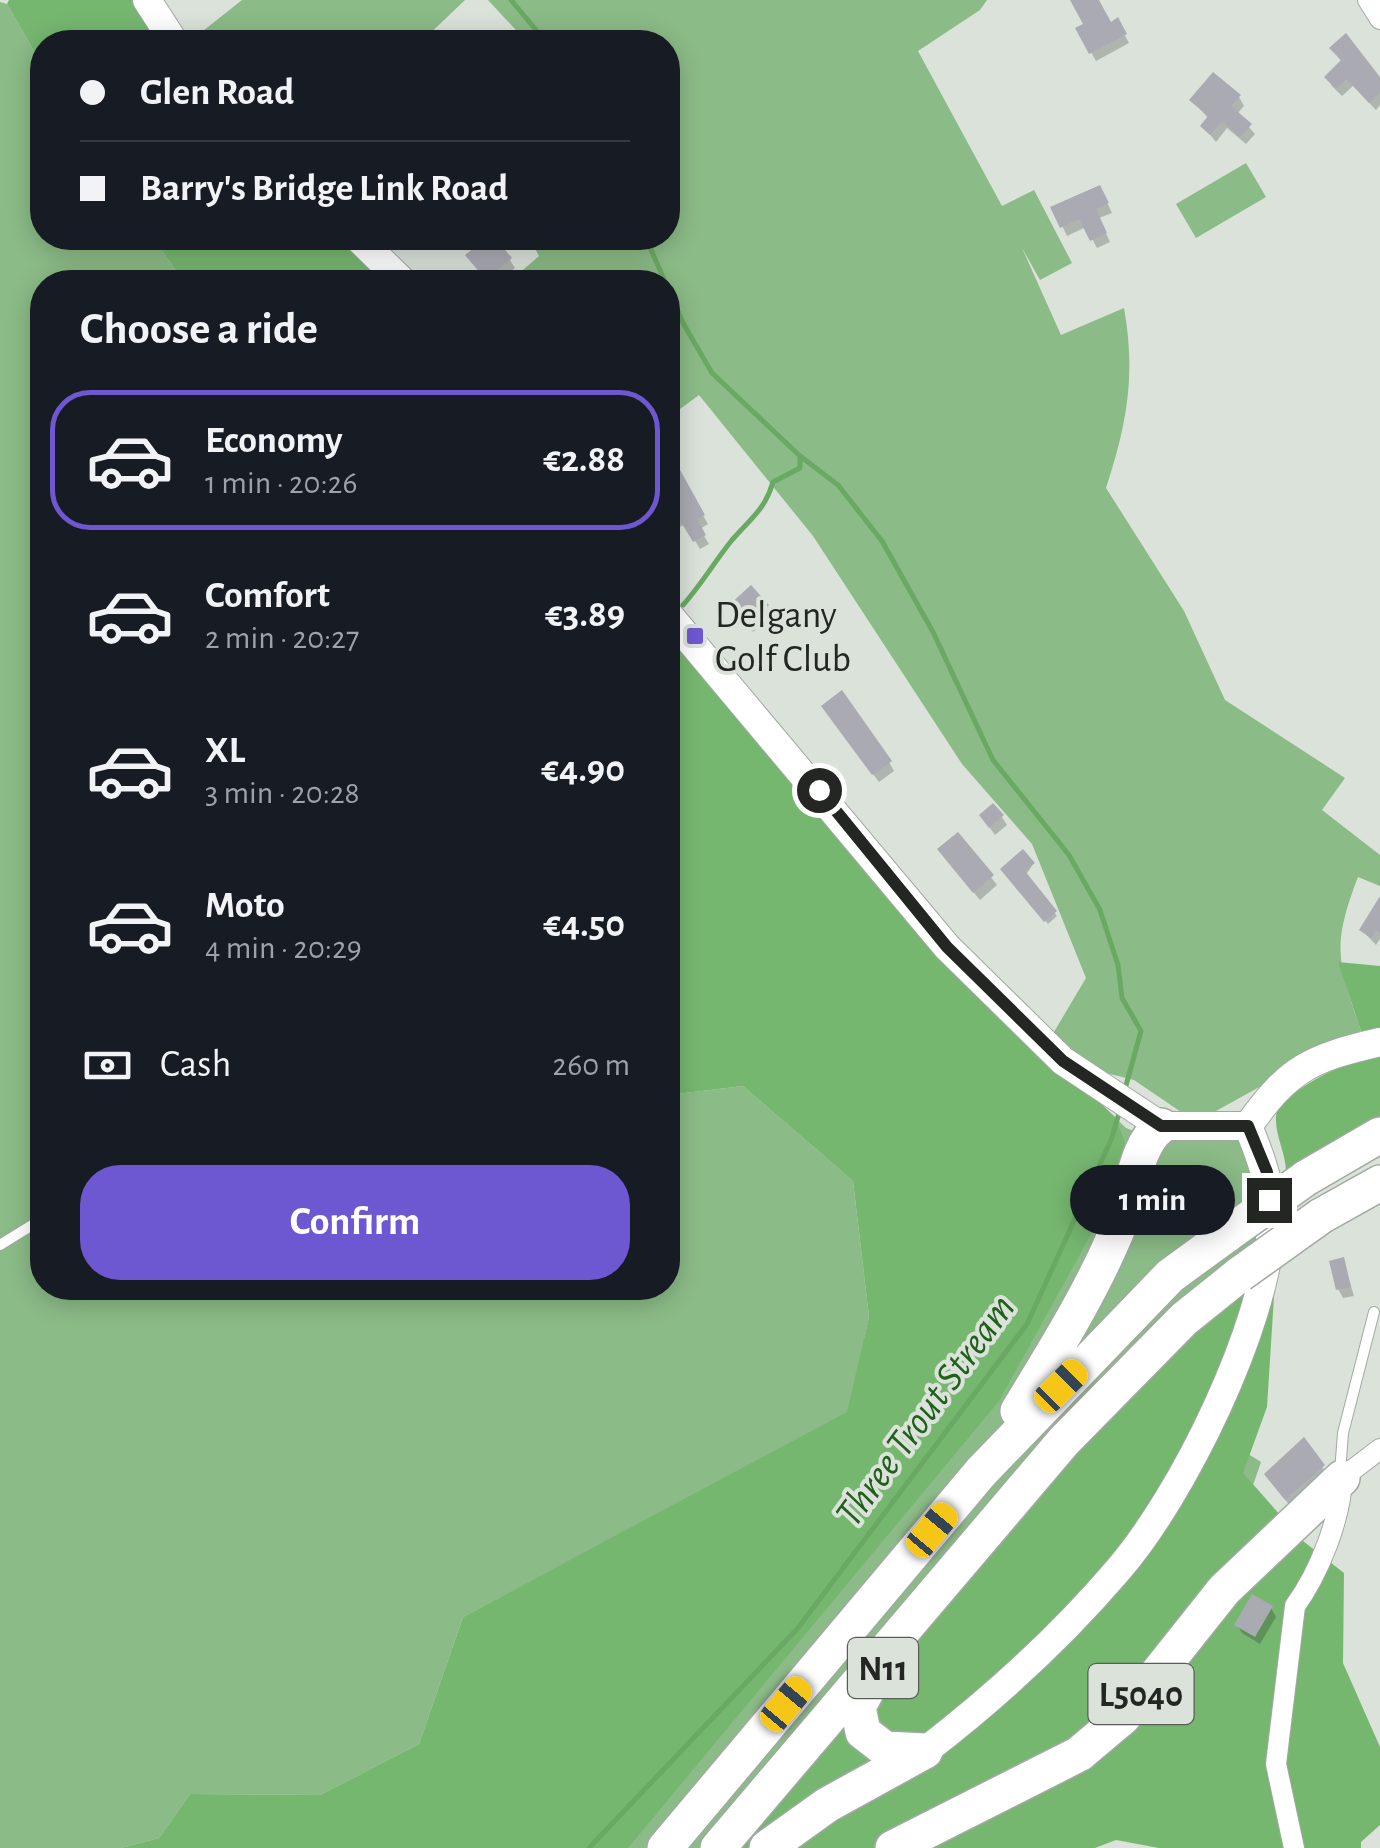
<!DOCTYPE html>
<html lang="en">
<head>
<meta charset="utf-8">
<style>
	:root { --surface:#171b24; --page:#20242c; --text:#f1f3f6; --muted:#9ea1a6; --line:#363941; --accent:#6d58d1 }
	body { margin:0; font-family:"Alegreya Sans",sans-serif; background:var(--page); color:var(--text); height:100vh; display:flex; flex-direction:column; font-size:38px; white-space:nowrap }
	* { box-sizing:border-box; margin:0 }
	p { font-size:32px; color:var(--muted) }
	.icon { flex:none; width:55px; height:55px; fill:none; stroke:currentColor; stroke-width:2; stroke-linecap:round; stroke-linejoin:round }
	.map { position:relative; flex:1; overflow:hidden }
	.details { position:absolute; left:30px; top:270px; width:650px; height:1030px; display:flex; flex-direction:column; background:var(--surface); border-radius:40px; box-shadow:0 5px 25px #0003 }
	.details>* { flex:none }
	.banner { position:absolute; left:30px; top:30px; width:650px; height:220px; border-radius:40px; box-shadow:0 5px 25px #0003; display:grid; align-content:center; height:220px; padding:0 50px; background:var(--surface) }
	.end { position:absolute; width:45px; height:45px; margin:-22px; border:12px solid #232623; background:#fff; box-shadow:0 0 0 5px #fff }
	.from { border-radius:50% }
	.bubble { position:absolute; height:70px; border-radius:35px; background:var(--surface); box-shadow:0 5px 25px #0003; font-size:32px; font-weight:600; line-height:70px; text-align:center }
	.car { position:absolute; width:30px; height:60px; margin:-30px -15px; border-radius:12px; box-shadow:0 0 8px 2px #0007; background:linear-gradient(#f5c518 24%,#345 0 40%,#f5c518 0 76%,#345 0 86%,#f5c518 0) }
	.banner b { display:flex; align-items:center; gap:35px; height:95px; font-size:38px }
	.banner b+b { border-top:2px solid var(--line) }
	.banner i { width:25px; height:25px; background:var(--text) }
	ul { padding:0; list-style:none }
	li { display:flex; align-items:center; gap:30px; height:140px; margin:0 20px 15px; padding:0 30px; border:5px solid transparent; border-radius:40px }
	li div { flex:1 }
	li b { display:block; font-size:38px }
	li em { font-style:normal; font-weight:600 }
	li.on { border-color:var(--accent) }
	li>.icon { width:90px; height:90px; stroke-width:1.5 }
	h2 { padding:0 50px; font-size:45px; line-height:120px }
	.pay { display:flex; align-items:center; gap:25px; height:110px; padding:0 50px; font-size:38px }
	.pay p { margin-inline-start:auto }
	.button { display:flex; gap:20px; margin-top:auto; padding:20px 50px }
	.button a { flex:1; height:115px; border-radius:40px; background:var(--accent); color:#fff; font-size:40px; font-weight:600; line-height:115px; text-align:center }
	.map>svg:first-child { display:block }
	.green { fill:#8bbb87 }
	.forest { fill:#76b770 }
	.shadow { fill:#0003 }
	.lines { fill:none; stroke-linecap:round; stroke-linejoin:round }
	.stream { stroke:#69a963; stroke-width:5 }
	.building { fill:#aaaab3 }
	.lane-casing { stroke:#a2a9a2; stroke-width:12 }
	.street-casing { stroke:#a2a9a2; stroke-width:22 }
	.secondary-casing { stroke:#a2a9a2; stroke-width:30 }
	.highway-casing { stroke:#a2a9a2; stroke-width:38 }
	.lane { stroke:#fff; stroke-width:10 }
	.street { stroke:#fff; stroke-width:20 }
	.secondary { stroke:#fff; stroke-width:28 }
	.highway { stroke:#fff; stroke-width:35 }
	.highway-bridge-casing { stroke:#a2a9a2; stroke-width:38; stroke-linecap:butt }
	.highway-bridge { stroke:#fff; stroke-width:35 }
	.route { stroke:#232623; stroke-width:12 }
	.poi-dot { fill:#6d58d1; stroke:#dae2da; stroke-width:4 }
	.labels { text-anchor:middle; stroke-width:8; stroke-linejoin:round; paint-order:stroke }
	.shield { fill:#dae2da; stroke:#5a5e5a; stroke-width:2.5 }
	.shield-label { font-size:35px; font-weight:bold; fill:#232623 }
	.poi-label { font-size:38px; fill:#232623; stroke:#dae2da; text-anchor:start }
	.water-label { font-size:40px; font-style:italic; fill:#20601c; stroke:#dae2da }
</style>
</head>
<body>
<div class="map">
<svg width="1380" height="1848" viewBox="0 0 1380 1848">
	<rect width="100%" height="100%" fill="#dae2da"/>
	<!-- green -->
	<path class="green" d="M 242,0 L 465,0 L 421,42 L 189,42 Z
		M 488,0 L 987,0 L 980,10 L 918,51 L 1002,206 L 1034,190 L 1072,263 L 1040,280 L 1022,248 L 1061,335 L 1124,308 C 1136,375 1127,424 1106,488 L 1184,611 L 1225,700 L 1345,778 L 1322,810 L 1380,855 L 1380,886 L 1358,877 C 1331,947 1338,962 1361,1031 L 1216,1111 L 1184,1114 L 1134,1080 L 1102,1072 L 1051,1037 L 1086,978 L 1032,844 L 962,764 L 813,536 L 699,395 L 668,418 L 668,282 L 509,282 L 539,256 L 529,238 L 668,238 L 668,42 L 527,42 Z
		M 0,2 L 7,4 L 42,65 L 42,238 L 153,238 L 184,282 L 42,282 L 42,1288 L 668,1288 L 668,1095 L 743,1086 L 853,1181 L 869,1317 L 864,1340 L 928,1240 L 668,650 L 876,893 L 1126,1128 L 1162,1142 L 1197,1134 L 1238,1134 L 1263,1173 L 1268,1265 L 1218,1435 L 1261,1462 L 1133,1834 L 1007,1848 L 281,1848 L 517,1684 L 785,1447 L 463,1617 L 419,1744 L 320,1795 L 190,1794 L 159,1838 L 121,1848 L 0,1848 Z
		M 1246,163 L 1266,197 L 1196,238 L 1176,204 Z"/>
	<!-- forest -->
	<path class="forest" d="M 9,0 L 138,0 L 164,42 L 42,42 L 42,65 L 7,4 Z
		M 153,238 L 344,238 L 387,282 L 184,282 Z
		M 668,633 L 1082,1086 L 1115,1117 L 1126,1145 L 1116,1189 L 999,1401 L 628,1848 L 121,1848 L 159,1838 L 190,1794 L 320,1795 L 419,1744 L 463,1617 L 847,1412 L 869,1317 L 853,1181 L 743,1086 L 668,1095 Z
		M 1338,962 L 1380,966 L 1380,1030 L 1361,1031 Z
		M 1380,1051 L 1380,1118 L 1286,1172 C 1286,1153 1275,1136 1276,1117 C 1278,1092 1357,1057 1380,1051 Z
		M 1276,1265 L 1267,1407 L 1243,1473 L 1303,1541 L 1344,1573 L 1343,1663 L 1380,1747 L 1380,1825 L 1361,1842 L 1361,1848 L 1159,1848 L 1116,1840 L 1095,1848 L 741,1848 L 1014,1525 L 1168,1353 Z"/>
	<!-- shadow -->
	<path class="shadow" d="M 1072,0 L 1096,0 L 1110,25 L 1117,21 L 1129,43 L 1096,61 L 1078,29 L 1086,25 Z
		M 1332,49 L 1380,79 L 1380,105 L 1376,110 L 1353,86 L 1342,96 L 1332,86 L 1327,77 L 1342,62 Z
		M 1239,97 L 1244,106 L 1237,114 L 1255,134 L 1246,144 L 1227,128 L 1216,142 L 1203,126 L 1209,119 L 1192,100 Z
		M 1104,196 L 1112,213 L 1099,218 L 1110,242 L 1097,248 L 1086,227 L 1067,236 L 1054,209 Z
		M 490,238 L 509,238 L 513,244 L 504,251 L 515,268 L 498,282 L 488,282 L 468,256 Z
		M 674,465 L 708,524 L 700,529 L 709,544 L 700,549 L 685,524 L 668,534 L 668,469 Z
		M 767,607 L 772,615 L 753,632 L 737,614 Z
		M 829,715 L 889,762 L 894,771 L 879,782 Z
		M 1002,817 L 1007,825 L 995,835 L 987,824 Z
		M 958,835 L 997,885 L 980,900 L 945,858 Z
		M 1033,864 L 1026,875 L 1057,916 L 1048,924 L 1005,873 Z
		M 1380,906 L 1380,939 L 1376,945 L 1362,930 Z
		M 1343,1260 L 1354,1296 L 1343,1298 L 1338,1289 Z
		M 1303,1441 L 1328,1475 L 1291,1507 L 1272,1483 L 1278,1461 Z
		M 1271,1608 L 1276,1617 L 1260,1644 L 1242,1633 L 1237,1625 Z"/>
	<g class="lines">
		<!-- stream -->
		<path class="stream" d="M 511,0 L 546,42
			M 646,238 L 683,323 L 712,373 L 800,456 L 838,485 L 882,541 L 933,632 L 993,760 L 1069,855 L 1100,910 L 1118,965 L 1122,998 L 1141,1031 L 1125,1089
			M 683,605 C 701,585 715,561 732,540 C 750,519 765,510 773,482 L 800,468 L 800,456
			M 589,1848 L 798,1628 L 1027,1324 L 1111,1140 L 1120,1110"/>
	</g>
	<!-- building -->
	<path class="building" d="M 1070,0 L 1099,0 L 1111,22 L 1118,17 L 1127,34 L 1089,54 L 1075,28 L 1083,24 Z
		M 1346,33 L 1380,77 L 1380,92 L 1369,103 L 1347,79 L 1336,89 L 1324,77 L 1341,60 L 1329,48 Z
		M 1213,72 L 1241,95 L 1231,106 L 1252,124 L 1240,137 L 1222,121 L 1210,135 L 1200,126 L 1208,116 L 1189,100 Z
		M 1100,185 L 1109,203 L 1096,209 L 1107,233 L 1090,241 L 1079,219 L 1060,228 L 1050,207 Z
		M 486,238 L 495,238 L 512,258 L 486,280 L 465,255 Z
		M 668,448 L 705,515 L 697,519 L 706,535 L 693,542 L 678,517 L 668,523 Z
		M 751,585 L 769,605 L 747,625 L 729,605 Z
		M 842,690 L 892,761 L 872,775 L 821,706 Z
		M 993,803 L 1004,815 L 989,828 L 979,815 Z
		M 958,832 L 994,875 L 973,893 L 937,849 Z
		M 1023,849 L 1035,863 L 1025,871 L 1057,911 L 1044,922 L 1000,869 Z
		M 1380,896 L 1380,933 L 1376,930 L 1371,938 L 1359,930 Z
		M 1344,1257 L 1351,1287 L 1336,1290 L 1329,1261 Z
		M 1304,1437 L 1325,1465 L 1285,1500 L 1264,1474 Z
		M 1252,1594 L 1273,1606 L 1255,1637 L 1234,1625 Z"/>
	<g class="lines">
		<defs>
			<path id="lane" d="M 0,1245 L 42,1219
				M 1340,1472 L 1343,1433 L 1374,1312"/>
			<path id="street" d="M 1368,0 L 1380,19
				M 1294,1848 L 1276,1764 L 1295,1606 C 1319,1573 1341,1518 1342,1478 L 1380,1449"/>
			<path id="secondary" d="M 147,0 L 174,42
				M 358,238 L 403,282
				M 668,614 L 947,947 L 1063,1061 L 1161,1126 L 1248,1126
				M 1248,1126 C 1289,1068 1311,1058 1380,1042
				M 925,1751 C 995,1697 1060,1638 1118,1570 C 1183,1495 1265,1327 1271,1228 C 1273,1190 1262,1160 1248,1126"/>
			<path id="highway" d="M 1306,1178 L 1380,1135
				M 1321,1216 L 1380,1183
				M 1018,1411 C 1055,1350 1096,1285 1122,1218 C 1133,1189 1136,1144 1161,1126
				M 873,1679 L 858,1707 L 863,1732 L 885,1749 L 925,1751
				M 665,1848 L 981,1472 L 1170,1276 L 1229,1233
				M 718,1848 L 1064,1441 L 1184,1319 L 1240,1274
				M 767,1848 L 827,1805 L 925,1751
				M 893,1848 L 1079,1754 L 1123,1717 L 1224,1590 L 1342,1478"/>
		</defs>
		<!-- lane casing -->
		<use href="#lane" class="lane-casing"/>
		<!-- street casing -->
		<use href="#street" class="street-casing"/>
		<!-- secondary casing -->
		<use href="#secondary" class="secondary-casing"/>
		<!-- highway casing -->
		<use href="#highway" class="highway-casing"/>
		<!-- lane -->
		<use href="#lane" class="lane"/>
		<!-- street -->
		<use href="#street" class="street"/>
		<!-- secondary -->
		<use href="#secondary" class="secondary"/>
		<!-- highway -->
		<use href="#highway" class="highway"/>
		<defs>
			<path id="highway-bridge" d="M 1229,1233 L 1306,1178
				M 1240,1274 L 1321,1216"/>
		</defs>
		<!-- highway-bridge casing -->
		<use href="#highway-bridge" class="highway-bridge-casing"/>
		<!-- highway-bridge -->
		<use href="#highway-bridge" class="highway-bridge"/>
	</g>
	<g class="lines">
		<!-- route -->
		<path class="route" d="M 819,790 L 947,947 L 1063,1061 L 1161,1126 L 1248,1126 L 1267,1172 L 1269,1200"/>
	</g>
	<!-- markers -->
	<rect class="poi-dot" x="685" y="626" width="20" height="20" rx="5"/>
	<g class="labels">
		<!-- shield labels -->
		<g class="shield">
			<rect x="848" y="1638" width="70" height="60" rx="8"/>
			<rect x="1088.5" y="1664" width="105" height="60" rx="8"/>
		</g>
		<g class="shield-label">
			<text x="883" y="1680">N11</text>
			<text x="1141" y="1706">L5040</text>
		</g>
		<!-- poi labels -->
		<g class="poi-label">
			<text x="715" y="627">Delgany<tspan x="715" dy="44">Golf Club</tspan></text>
		</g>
		<!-- water labels -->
		<g class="water-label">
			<text transform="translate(924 1410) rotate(-54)" y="14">Three Trout Stream</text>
		</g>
	</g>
</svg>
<i class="end from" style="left:819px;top:790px"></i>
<i class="end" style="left:1269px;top:1200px"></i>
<div class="bubble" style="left:1070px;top:1165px;width:165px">1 min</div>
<i class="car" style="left:1061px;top:1386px;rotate:45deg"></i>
<i class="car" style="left:932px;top:1530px;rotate:40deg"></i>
<i class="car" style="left:786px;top:1704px;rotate:40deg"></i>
<div class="banner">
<b><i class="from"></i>Glen Road</b>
<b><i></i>Barry's Bridge Link Road</b>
</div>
<section class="details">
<h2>Choose a ride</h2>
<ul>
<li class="on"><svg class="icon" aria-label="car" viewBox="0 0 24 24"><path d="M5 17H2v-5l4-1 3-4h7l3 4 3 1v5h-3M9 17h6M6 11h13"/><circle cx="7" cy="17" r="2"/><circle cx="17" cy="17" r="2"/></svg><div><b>Economy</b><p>1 min · 20:26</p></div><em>€2.88</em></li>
<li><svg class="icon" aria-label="car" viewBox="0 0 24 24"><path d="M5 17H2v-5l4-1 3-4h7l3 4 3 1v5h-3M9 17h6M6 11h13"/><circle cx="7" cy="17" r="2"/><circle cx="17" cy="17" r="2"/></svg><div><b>Comfort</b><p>2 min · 20:27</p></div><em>€3.89</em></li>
<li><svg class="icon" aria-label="car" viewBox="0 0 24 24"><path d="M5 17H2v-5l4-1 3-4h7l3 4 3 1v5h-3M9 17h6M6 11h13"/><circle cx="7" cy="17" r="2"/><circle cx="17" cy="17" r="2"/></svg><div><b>XL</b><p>3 min · 20:28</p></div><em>€4.90</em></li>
<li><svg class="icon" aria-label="car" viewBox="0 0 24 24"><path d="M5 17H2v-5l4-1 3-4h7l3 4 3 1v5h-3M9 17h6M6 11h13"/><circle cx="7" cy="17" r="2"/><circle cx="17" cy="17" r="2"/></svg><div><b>Moto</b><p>4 min · 20:29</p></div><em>€4.50</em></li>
</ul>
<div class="pay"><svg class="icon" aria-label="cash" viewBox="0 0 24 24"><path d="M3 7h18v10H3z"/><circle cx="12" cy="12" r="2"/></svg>Cash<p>260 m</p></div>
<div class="button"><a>Confirm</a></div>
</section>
</div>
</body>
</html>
